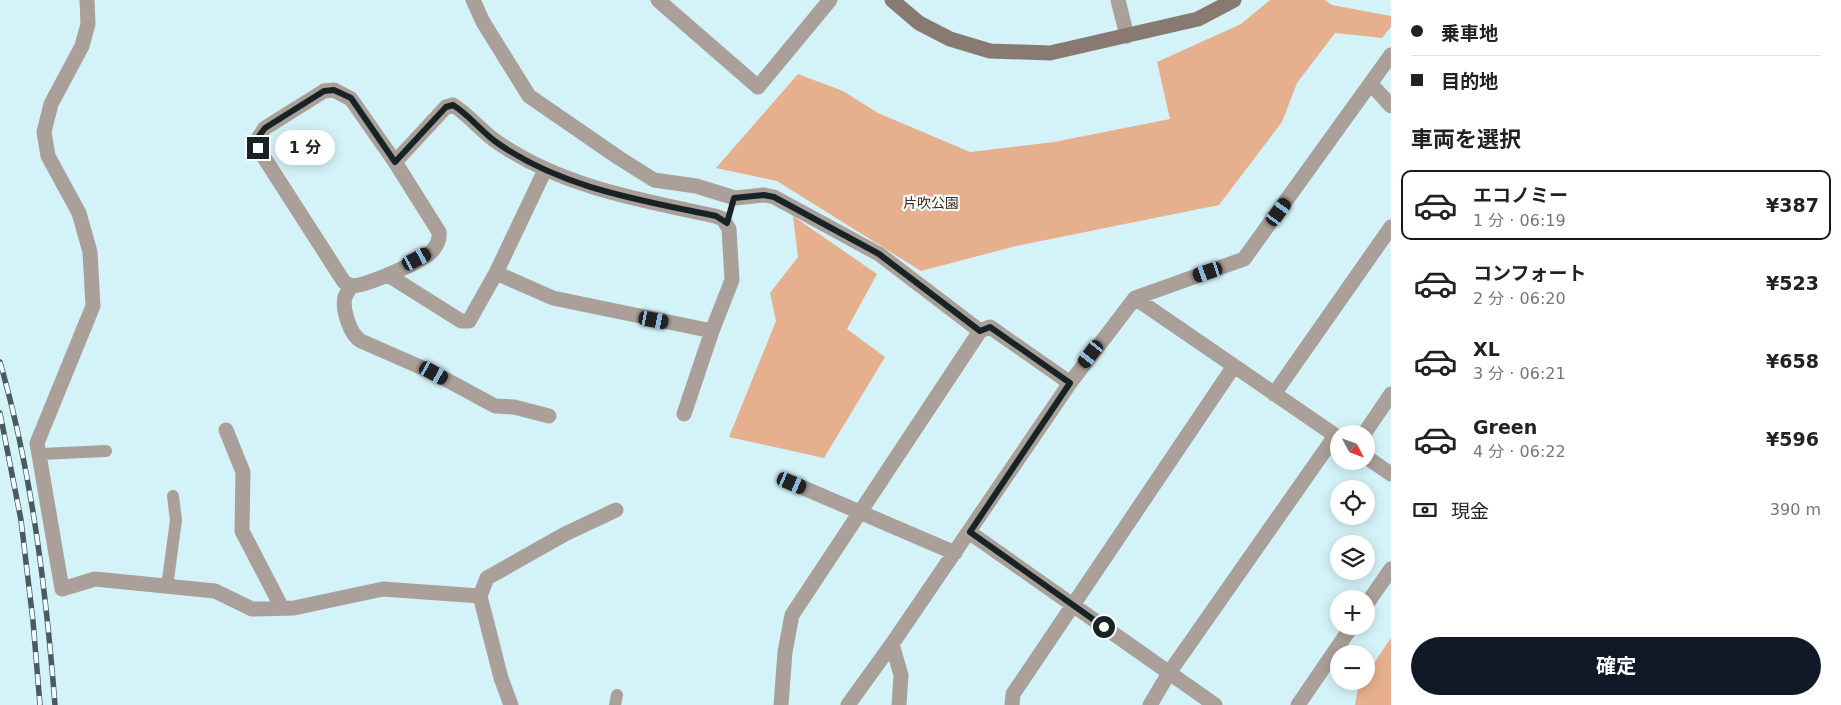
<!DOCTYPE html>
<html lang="ja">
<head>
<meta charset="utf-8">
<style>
	:root { --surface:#fff; --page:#f6f6f6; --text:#222; --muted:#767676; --line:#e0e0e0; --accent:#111827 }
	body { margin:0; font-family:"DejaVu Sans","Noto Sans JP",sans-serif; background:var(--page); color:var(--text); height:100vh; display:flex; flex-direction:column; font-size:19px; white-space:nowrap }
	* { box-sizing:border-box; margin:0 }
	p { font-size:16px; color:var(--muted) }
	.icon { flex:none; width:28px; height:28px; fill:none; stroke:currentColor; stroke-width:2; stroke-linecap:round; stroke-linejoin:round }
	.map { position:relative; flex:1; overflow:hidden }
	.side { display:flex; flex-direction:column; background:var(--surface); width:450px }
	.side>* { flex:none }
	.banner { display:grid; align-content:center; height:110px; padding:0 20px; background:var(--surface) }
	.needle { width:32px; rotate:131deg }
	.buttons { position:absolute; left:1330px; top:425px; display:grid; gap:10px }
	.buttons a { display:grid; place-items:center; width:45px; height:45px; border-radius:50%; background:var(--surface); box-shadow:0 2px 12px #0003; font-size:25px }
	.end { position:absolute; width:22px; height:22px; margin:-11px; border:6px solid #182326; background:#fff; box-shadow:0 0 0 2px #fff }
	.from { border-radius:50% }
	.bubble { position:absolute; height:35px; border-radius:18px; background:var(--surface); box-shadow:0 2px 12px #0003; font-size:16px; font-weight:700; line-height:35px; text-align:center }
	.car { position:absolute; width:15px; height:30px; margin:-15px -8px; border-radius:6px; box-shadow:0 0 4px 1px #0007; background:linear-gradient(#222 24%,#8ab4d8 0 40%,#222 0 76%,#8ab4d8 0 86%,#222 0) }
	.banner b { display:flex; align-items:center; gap:18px; height:48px; font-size:19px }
	.banner b+b { border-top:1px solid var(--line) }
	.banner i { width:12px; height:12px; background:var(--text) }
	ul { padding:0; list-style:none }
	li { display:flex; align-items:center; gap:15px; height:70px; margin:0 10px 8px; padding:0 10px; border:2px solid transparent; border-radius:10px }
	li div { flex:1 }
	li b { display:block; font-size:19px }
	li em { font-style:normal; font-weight:700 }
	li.current { border-color:var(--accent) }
	li>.icon { width:45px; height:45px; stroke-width:1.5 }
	h2 { padding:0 20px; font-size:22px; line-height:60px }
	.pay { display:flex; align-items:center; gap:12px; height:55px; padding:0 20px; font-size:19px }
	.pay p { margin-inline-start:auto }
	.action { display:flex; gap:10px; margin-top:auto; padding:10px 20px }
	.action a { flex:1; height:58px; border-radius:30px; background:var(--accent); color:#fff; font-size:20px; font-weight:700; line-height:58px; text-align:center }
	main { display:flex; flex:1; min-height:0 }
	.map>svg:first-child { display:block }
	.green { fill:#e6af8d }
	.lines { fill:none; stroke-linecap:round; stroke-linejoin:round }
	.lane { stroke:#aa9f99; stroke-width:12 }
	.street { stroke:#aa9f99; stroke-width:15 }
	.secondary { stroke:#897a71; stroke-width:15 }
	.rail-casing { stroke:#4a5b5f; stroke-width:5.5 }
	.rail { stroke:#f0fdff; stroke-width:4; stroke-dasharray:11; stroke-linecap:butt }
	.route { stroke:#182326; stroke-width:6 }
	.labels { text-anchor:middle; stroke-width:4.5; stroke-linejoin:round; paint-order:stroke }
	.park-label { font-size:14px; fill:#4b2912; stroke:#f0fdff }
</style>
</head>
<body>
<main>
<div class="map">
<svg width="1391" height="705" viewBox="0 0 1391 705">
	<rect width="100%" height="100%" fill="#d4f3f9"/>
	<!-- green -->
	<path class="green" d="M 1270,0 L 1325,0 L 1332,5 L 1391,16 L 1391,27 L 1382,38 L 1335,33 L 1297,83 L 1282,122 L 1219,205 L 1016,246 L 921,271 L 777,181 L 716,168 L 798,74 L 843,91 L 878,113 L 970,152 L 1054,142 L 1170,119 L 1157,62 L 1241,24 Z
		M 793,216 L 877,274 L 847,329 L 885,357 L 824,458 L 729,437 L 776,321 L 770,293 L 798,257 Z
		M 1391,638 L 1391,705 L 1355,705 L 1358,687 L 1362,681 L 1366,681 L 1366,675 Z"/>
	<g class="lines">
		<!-- lane -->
		<path class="lane" d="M 41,454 L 106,451
			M 167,587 L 176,520 L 173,496
			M 615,705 L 617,695"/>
		<!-- street -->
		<path class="street" d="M 87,0 L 88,24 L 82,46 L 51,104 L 44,132 L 48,156 L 79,213 L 90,252 L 93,306 L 37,443 L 62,589 L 95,579 L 215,591 L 252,609 L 294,608 L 383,589 L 480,596 L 487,578 L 565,534 L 616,510
			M 473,0 L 483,22 L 529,96 L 619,158 L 654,180 L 696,186 L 735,198 L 764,195 L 774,197 L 879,254 L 980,331
			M 658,0 L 758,87 L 830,0
			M 1118,0 L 1127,36
			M 1371,84 L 1391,106
			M 395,162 L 439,232 C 440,239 437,245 433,250 C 424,261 366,286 351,286 C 349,289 347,293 345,297 C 342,309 350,335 361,341 L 434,373 L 495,406 L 514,407 L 549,416
			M 388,275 L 461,321 L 469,321 L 496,273 L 545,170
			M 351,286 L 344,282 L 258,148 L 257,140 L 265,128 L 324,91 L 334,90 L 351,99 L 395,162 L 446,107 L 453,105 C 469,115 481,131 497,142 C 562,187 640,200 715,216 L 723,219 L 729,229 L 732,280 L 712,331 L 553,298 L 496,273
			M 1135,298 L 1339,438
			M 1274,394 L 1391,227
			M 684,414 L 712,331
			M 226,430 L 243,472 L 242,531 L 282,608
			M 1364,434 L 1391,394
			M 1366,457 L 1391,474
			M 792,483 L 955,553
			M 969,532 L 1215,705
			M 480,596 L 501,678 L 511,705
			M 1366,605 L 1391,569
			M 892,644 L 901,675 L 899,705
			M 781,705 L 785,652 L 792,615 L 980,331 L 990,327 L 1070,383
			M 848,705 L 892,644 L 1070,383 L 1135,298 L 1244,259 L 1391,55
			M 1012,705 L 1013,694 L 1234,366
			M 1150,705 L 1169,673 L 1335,436
			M 1298,705 L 1352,626"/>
		<!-- secondary -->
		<path class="secondary" d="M 892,0 L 919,23 L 950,39 L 990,51 L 1050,53 L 1198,19 L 1234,0"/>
		<defs>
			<path id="rail" d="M 0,362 C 32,473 46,590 55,705
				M 0,413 L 21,520 L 33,621 L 40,705"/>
		</defs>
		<!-- rail casing -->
		<use href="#rail" class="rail-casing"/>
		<!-- rail -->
		<use href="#rail" class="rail"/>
	</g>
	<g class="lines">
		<!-- route -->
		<path class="route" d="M 258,148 L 256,140 L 265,128 L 324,91 L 334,90 L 351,98 L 395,162 L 446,107 L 453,105 C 469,115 481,131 496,142 C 561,188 640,200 716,216 L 727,223 L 734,198 L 764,195 L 774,197 L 879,254 L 980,331 L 990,327 L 1070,383 L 970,532 L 1104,627"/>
	</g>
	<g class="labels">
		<!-- park labels -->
		<g class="park-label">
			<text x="931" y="208">片吹公園</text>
		</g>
	</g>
</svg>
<div class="buttons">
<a><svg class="needle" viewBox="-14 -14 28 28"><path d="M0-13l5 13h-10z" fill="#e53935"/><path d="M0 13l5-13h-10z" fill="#767676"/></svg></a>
<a><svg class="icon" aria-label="locate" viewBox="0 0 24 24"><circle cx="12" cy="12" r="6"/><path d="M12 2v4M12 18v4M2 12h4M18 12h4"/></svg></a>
<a><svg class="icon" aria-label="layers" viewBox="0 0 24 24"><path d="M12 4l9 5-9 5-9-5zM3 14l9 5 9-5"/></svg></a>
<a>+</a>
<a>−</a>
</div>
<i class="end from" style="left:1104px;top:627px"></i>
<i class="end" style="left:258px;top:148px"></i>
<div class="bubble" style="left:275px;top:130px;width:60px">1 分</div>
<i class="car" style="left:1279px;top:212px;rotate:36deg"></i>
<i class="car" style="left:417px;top:259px;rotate:62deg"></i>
<i class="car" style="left:1208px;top:272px;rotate:251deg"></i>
<i class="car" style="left:654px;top:320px;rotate:101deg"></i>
<i class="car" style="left:1091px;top:354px;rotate:217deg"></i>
<i class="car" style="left:434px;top:373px;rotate:119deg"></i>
<i class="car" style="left:792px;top:483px;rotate:113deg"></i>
</div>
<section class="side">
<div class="banner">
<b><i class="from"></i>乗車地</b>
<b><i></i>目的地</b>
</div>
<h2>車両を選択</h2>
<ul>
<li class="current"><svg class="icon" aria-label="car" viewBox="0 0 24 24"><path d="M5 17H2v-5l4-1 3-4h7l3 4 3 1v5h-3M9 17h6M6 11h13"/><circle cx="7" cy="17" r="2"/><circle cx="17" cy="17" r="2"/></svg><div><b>エコノミー</b><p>1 分 · 06:19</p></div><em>¥387</em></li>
<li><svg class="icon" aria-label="car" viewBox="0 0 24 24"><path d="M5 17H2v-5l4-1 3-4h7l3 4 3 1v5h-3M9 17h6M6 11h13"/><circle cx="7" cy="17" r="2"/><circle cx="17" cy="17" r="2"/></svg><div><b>コンフォート</b><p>2 分 · 06:20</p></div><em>¥523</em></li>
<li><svg class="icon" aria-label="car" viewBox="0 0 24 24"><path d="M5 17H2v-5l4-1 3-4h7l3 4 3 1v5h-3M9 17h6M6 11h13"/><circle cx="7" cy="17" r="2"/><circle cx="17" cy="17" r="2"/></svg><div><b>XL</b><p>3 分 · 06:21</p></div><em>¥658</em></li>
<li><svg class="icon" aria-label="car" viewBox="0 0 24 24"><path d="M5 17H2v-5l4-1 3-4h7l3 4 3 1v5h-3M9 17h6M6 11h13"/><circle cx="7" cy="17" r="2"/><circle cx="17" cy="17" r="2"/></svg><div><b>Green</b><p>4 分 · 06:22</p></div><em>¥596</em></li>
</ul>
<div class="pay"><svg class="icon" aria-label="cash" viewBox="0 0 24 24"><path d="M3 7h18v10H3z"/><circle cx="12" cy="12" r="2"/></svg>現金<p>390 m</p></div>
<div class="action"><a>確定</a></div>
</section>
</main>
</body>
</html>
